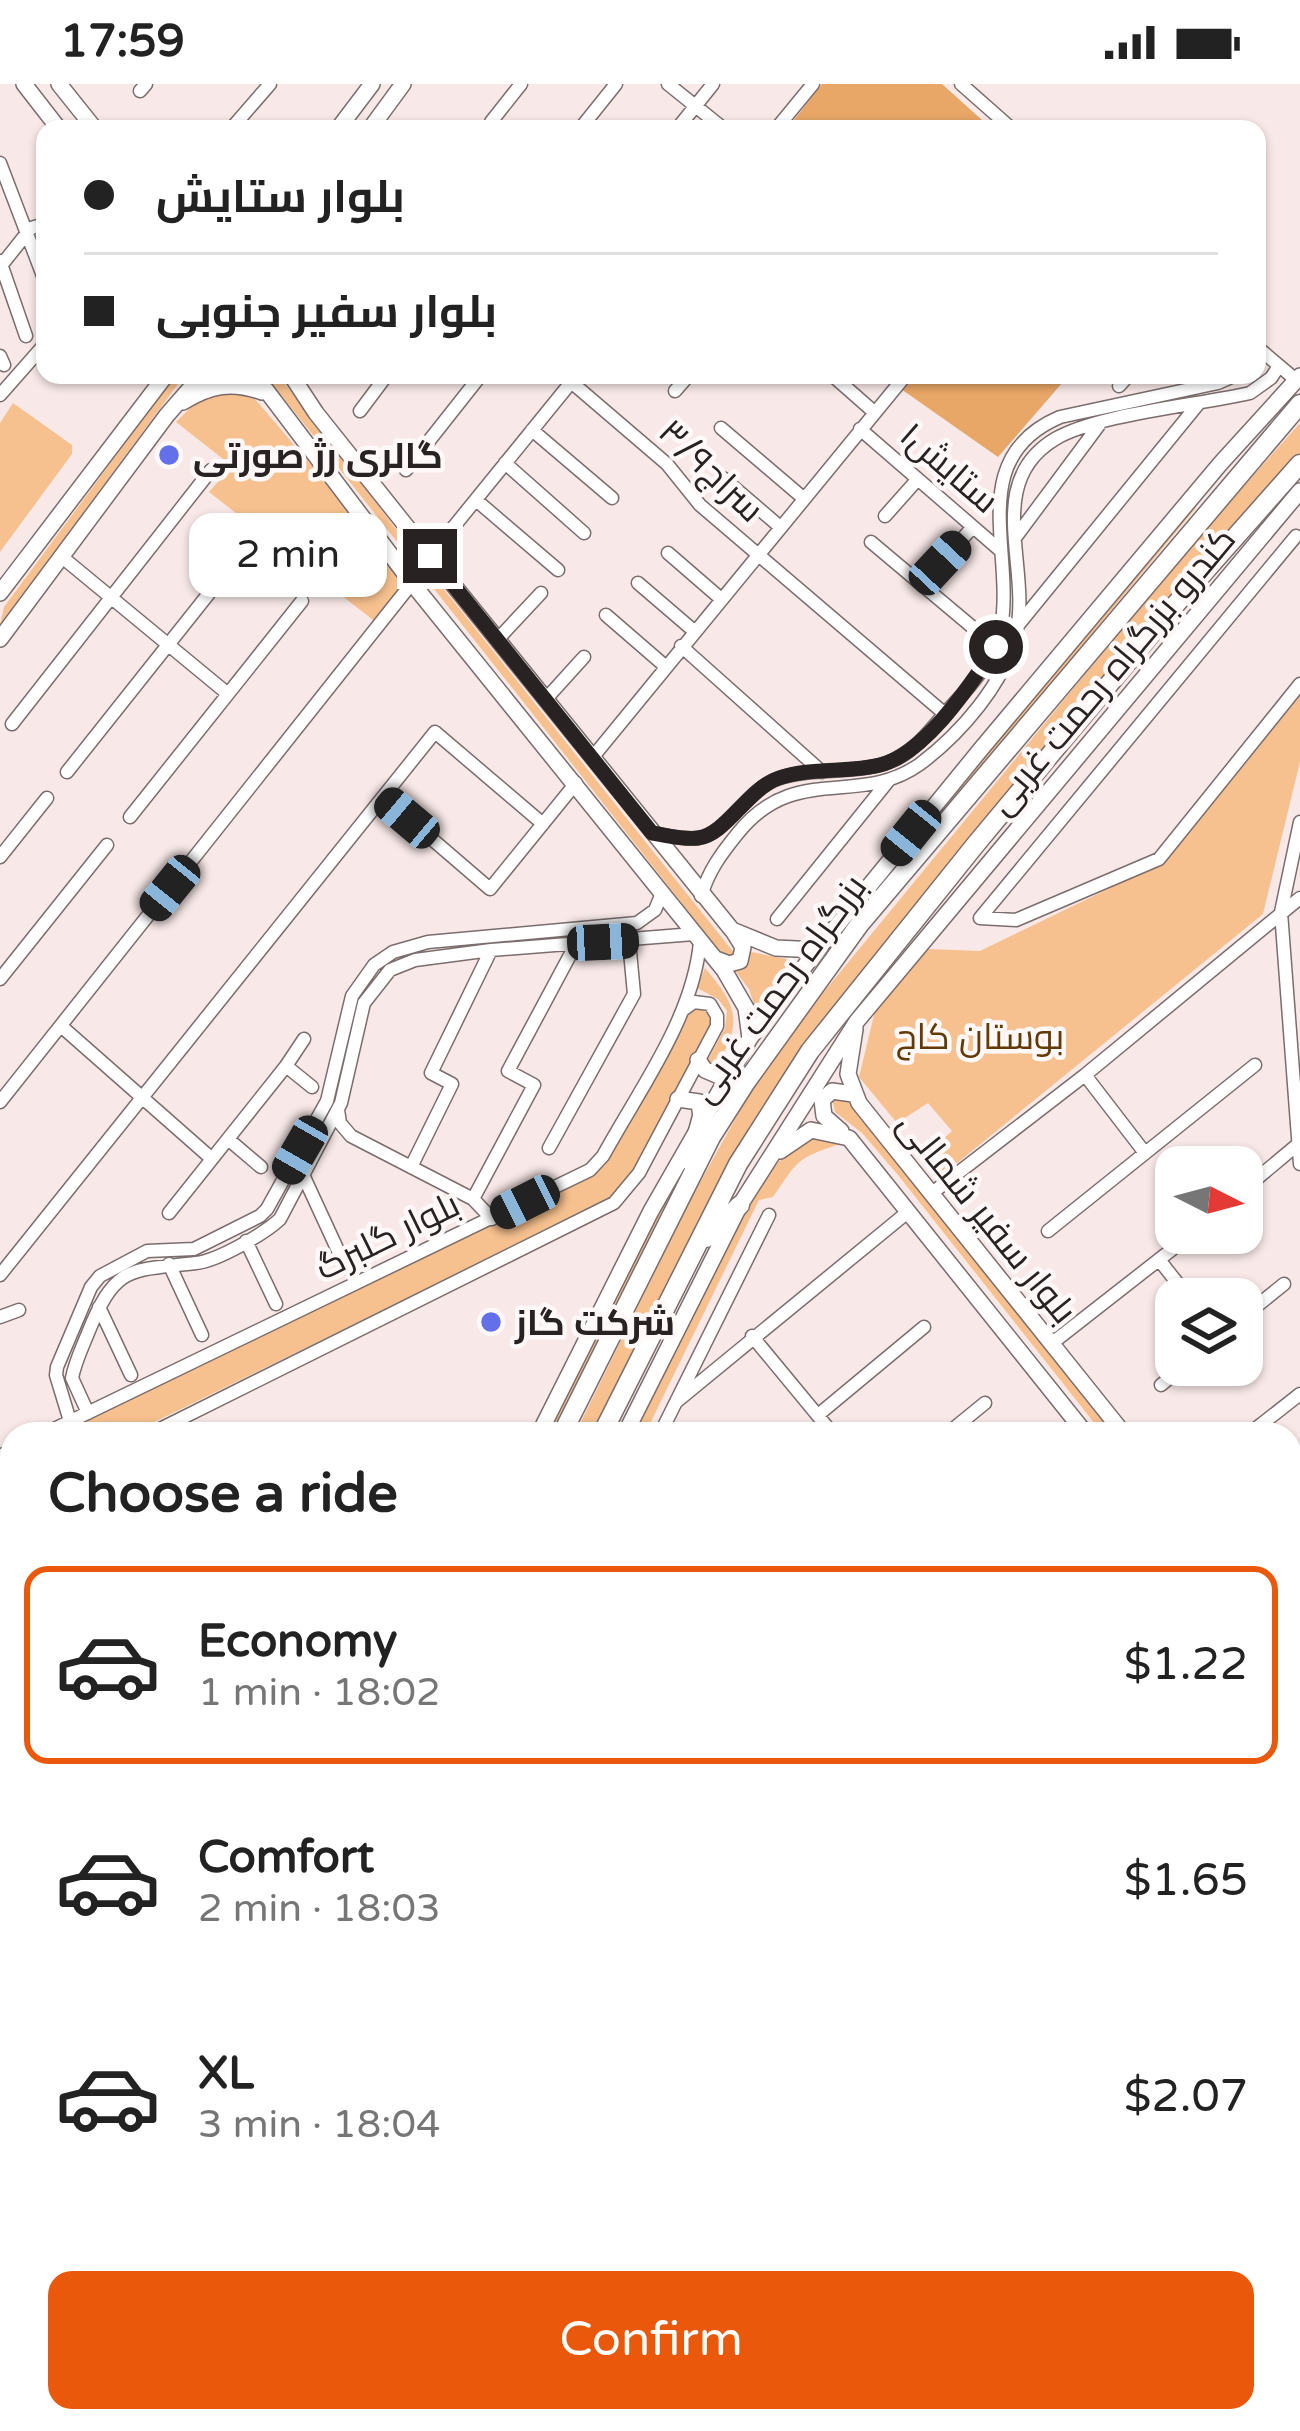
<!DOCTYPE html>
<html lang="en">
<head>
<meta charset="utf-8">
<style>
	:root { --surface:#fff; --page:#f6f6f6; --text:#222; --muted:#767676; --line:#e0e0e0; --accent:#ea580c }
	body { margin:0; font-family:"Varela Round",Cairo,sans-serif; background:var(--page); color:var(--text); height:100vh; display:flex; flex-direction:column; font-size:45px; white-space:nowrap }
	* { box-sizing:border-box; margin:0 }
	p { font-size:39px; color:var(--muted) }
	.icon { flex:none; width:66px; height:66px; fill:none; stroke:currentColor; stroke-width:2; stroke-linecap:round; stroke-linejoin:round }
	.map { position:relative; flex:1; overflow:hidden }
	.sheet { position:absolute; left:0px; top:1338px; width:1302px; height:1011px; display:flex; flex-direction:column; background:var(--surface); border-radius:36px 36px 0 0; box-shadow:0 3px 9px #0004 }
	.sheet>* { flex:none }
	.banner { position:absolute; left:36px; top:36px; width:1230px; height:264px; border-radius:24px; box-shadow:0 3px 9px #0004; display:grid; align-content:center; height:264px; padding:0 48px; background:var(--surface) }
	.needle { width:78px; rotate:96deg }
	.buttons { position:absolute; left:1155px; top:1062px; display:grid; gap:24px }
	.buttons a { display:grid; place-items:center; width:108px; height:108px; border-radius:24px; background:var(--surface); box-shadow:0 3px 9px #0004; font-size:60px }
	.end { position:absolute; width:54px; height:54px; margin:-27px; border:15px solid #282222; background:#fff; box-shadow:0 0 0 6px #fff }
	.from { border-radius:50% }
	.bubble { position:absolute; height:84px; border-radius:24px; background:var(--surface); box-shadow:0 3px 9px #0004; font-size:39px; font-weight:600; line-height:84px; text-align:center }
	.car { position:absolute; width:36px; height:72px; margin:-36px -18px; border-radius:15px; box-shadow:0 0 9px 3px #0007; background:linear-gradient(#222 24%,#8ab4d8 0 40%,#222 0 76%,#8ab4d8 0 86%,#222 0) }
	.banner b { display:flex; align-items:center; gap:42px; height:114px; font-size:45px }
	.banner b+b { border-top:3px solid var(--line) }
	.banner i { width:30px; height:30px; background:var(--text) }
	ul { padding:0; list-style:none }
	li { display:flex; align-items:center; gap:36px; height:198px; margin:0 24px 18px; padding:0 24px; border:6px solid transparent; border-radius:24px }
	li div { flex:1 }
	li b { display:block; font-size:45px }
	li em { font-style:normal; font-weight:600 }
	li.selected { border-color:var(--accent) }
	li>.icon { width:108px; height:108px; stroke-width:1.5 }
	h2 { padding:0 48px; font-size:54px; line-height:144px }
	.action { display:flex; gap:24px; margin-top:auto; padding:24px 48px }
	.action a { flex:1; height:138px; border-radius:24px; background:var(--accent); color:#fff; font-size:48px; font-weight:600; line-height:138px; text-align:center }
	.status { display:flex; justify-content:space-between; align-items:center; height:84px; padding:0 60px; background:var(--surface); direction:ltr }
	.status svg { height:33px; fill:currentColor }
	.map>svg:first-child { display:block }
	.built { fill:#f2dad9 }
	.green { fill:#f7c18f }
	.forest { fill:#e8a667 }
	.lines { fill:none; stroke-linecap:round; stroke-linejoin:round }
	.minor-casing { stroke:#7b6d6d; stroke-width:15 }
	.major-casing { stroke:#7b6d6d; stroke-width:18 }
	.highway-casing { stroke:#7b6d6d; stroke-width:21 }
	.minor { stroke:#fff; stroke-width:12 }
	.major { stroke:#fff; stroke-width:15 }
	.highway { stroke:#fff; stroke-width:18 }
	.route { stroke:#282222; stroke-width:15 }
	.poi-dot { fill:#6470e9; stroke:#fef8f8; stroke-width:4.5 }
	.labels { text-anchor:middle; stroke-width:9; stroke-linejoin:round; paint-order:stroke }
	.poi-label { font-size:36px; font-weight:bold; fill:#282222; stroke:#fef8f8; text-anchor:start }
	.street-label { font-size:36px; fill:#282222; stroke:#fef8f8 }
	.park-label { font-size:36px; fill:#633904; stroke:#fef8f8 }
</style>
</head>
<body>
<div class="status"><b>17:59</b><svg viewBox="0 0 49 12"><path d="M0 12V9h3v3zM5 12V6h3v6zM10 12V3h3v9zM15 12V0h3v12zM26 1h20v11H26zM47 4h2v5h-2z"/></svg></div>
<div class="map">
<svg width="1300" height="2347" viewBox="0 0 1300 2347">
	<rect width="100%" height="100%" fill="#f8e9e8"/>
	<!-- built -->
	<path class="built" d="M 1299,1642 L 1300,1781 L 1290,1790 L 1290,1649 Z"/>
	<!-- green -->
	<path class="green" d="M 271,291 L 279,292 L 399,449 L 735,870 L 732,874 L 718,865 L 271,298 Z
		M 175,292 L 181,296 L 0,541 L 4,523 Z
		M 216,309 L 237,309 L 255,315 L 412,499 L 382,543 L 209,408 L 232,382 L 176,338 L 197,317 Z
		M 13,319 L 72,361 L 72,370 L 0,468 L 0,339 Z
		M 1300,339 L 1300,368 L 1166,520 L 820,940 L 790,984 L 595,1350 L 575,1350 L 690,1116 L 751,1007 L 809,926 L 1188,465 Z
		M 1197,415 L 1195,425 L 930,746 L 919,751 Z
		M 1300,612 L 1300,678 L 1263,830 L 940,1093 L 924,1072 L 952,1047 L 928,1019 L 897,1039 L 859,993 L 875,927 L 928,865 L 980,867 L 1166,777 Z
		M 746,867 L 797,877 L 757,930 L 749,905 L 734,885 Z
		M 705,884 C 736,920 744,938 717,980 L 711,982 L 708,976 L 725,944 L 727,927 L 718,915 L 697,904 Z
		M 698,923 L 711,931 L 713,939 L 635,1086 L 612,1114 L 130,1350 L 59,1350 L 581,1098 L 597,1085 L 685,930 Z
		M 844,1011 L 857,1030 L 1117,1350 L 1103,1350 L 898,1091 L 862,1049 L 835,1028 L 832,1015 Z
		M 819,1053 L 840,1060 C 795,1075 799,1076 773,1113 L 759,1116 L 645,1350 L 629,1350 L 766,1089 L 800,1059 Z
		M 680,1086 L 675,1105 L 554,1350 L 549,1350 Z"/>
	<!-- forest -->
	<path class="forest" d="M 822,0 L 942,0 L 992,45 L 787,45 Z
		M 912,291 L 1069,291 L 998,373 L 901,305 Z"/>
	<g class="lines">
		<defs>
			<path id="minor" d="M 668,0 L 724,45
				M 961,0 L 1012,45
				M 140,7 L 146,0
				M 491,38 L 521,0
				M 231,45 L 270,0
				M 580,45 L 616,0
				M 677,45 L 713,0
				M 776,45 L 813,0
				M 0,79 L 45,197
				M 0,177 L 26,252
				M 0,183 L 31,144 L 45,140
				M 1257,263 L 1296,296
				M 0,272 L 4,281
				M 563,291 L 667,380 L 700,421 L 945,630
				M 832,291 L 874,328
				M 1119,302 L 1129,291
				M 675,307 L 689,291
				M 0,311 L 45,260
				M 360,327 L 387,291
				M 721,344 L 802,413
				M 860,345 L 1001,467
				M 532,346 L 612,414
				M 505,379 L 584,449
				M 406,386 L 481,291
				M 723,394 L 779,442
				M 476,416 L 558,486
				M 885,432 L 917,396
				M 1015,454 L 1099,341
				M 871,458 L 996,563
				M 668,469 L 720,514
				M 430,472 L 577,291
				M 62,473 L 228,610
				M 940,479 L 972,444
				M 638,499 L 694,547
				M 606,531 L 665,582
				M 1019,540 L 1199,319
				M 498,555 L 541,509
				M 681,562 L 822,688
				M 545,616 L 584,573
				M 12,640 L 211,386
				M 592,674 L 906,291
				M 67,688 L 241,469
				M 383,713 L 490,805 L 576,699
				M 130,733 L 302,517
				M 1300,738 L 1281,828 L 1300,1080
				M 653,750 C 667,751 684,756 698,754 C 726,750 747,706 777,695 C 814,682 858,692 894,676 C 916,666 932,644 947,627 C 969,604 995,576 1001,544 C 1015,468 964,374 1060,333 L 1218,299 L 1236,291
				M 0,773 L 47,714
				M 701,812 C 709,786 721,770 738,749 C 795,678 859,724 920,680 C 960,650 1005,599 1016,550 C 1032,484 982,399 1055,355 C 1097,330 1199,321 1250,309 L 1271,294 L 1279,282
				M 980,834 L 1296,452
				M 980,834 L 1016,836 L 1159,775 L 1300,600
				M 777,835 L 889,696
				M 0,895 L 107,761
				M 61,942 L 212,1075
				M 286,982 L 304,955
				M 1085,991 L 1145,1069
				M 0,1018 L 412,499
				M 338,1026 L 340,1039 L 351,1052 L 473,1115 L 492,1135
				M 228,1055 L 261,1083
				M 549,1064 L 634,910 L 629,857
				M 411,1083 L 452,1000 L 431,989 L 491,866
				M 304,1093 L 346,1184
				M 1242,1107 L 1297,1061
				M 932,1109 L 1085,991 L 1300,814
				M 473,1115 L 534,1001 L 508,987 L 576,860
				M 169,1129 L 286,982 L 312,1003
				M 1048,1147 L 1255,981
				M 246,1157 L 276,1220
				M 1160,1177 L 1190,1215
				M 169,1180 L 202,1251
				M 0,1191 L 435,648 L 543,740
				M 99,1223 L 131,1291
				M 0,1233 L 19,1226
				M 1242,1234 L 1284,1200
				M 752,1252 L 833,1350
				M 1051,1260 L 1193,1149
				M 1161,1301 L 1185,1281
				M 676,1318 L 909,1127
				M 88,1329 L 72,1294 C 75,1278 82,1264 88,1249 C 116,1180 129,1187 196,1179 C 217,1177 264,1150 280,1135 L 341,1019 L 364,919 L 390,886 L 415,876 L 491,866 L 694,850
				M 818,1331 L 924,1243
				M 70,1337 L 56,1291 L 57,1283 L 91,1203 L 100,1192 L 147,1167 L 194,1165 L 260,1132 L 267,1125 L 327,1017 L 352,912 L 374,881 L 393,868 L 428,858 L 637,839 L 655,826 L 662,809
				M 44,1350 L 590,1086 L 603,1072 C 639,1006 693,934 700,858
				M 150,1350 L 614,1119 L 639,1089 L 717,942 L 717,932 L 710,920 L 694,918 L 683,926
				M 660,1350 L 769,1131
				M 947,1350 L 985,1319
				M 1249,1350 L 1300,1310
				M 0,1372 L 12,1366
				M 1290,1396 L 1300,1408
				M 6,1419 L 12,1432
				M 1290,1437 L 1300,1430
				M 0,1476 L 12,1470
				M 0,1623 L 12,1601
				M 0,1782 L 12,1761
				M 0,1799 L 12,1792
				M 1290,1807 L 1300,1800
				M 1290,1909 L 1300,1901
				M 1290,1919 L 1300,1921
				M 1290,2000 L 1300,1992
				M 0,2010 L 8,1994
				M 1290,2069 L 1300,2059
				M 1290,2095 L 1300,2093
				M 1290,2198 L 1300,2212
				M 1290,2233 L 1300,2227
				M 0,2287 L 12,2240
				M 524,2337 L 542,2347
				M 599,2337 L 609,2347
				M 707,2337 L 718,2347
				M 941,2337 L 947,2347
				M 1127,2337 L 1135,2347
				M 164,2347 L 169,2337
				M 270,2347 L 275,2337
				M 381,2347 L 387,2337
				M 481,2347 L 486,2337
				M 555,2347 L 560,2337
				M 778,2347 L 797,2337
				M 965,2347 L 984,2337
				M 1142,2347 L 1157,2337
				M 1273,2347 L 1288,2337"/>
			<path id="major" d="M 24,0 L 59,45
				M 59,0 L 95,45
				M 338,45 L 372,0
				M 370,45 L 403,0
				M 248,291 L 266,306 L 412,499 L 724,886 L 746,924 L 750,954
				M 291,291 L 316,329 L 430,472 L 732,846 L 776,864 L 817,866
				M 183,318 C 210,301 232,297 262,308
				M 0,509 L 166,291
				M 0,555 L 167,331 L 202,291
				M 716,875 L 729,880 L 740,877 L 743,863 L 733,847
				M 855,945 L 848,990 L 859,1019 L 1124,1350
				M 698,976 L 705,986 L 719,992 L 731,986
				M 678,1015 L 699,1018 L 701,1034
				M 841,1047 L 824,1032 L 822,1016 L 832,1007 L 853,1010
				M 780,1067 L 811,1046 L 849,1054 L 1086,1350
				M 539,1350 L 651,1127 L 750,954 L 817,866 L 981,665 L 1220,380 L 1300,292
				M 625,1350 L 740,1121 L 857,937 L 1300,407
				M 1290,1557 L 1300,1570
				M 1290,1606 L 1300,1618
				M 0,1860 L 12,1897"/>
			<path id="highway" d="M 690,1077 L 701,1036
				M 706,1154 L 740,1121
				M 562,1350 L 711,1053 L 746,998 L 859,841 L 1300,320
				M 602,1350 L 738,1080 L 810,967 L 976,760 L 1175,521 L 1300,380
				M 50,2347 L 55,2337
				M 74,2347 L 79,2337
				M 102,2347 L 107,2337
				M 128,2347 L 133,2337"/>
		</defs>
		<!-- minor casing -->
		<use href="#minor" class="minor-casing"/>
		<!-- major casing -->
		<use href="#major" class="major-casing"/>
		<!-- highway casing -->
		<use href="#highway" class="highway-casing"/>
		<!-- minor -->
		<use href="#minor" class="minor"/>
		<!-- major -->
		<use href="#major" class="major"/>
		<!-- highway -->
		<use href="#highway" class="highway"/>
	</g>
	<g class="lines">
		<!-- route -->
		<path class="route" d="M 430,472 L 652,749 C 666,751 684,756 698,754 C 726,751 747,705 779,694 C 811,683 848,689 880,681 C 926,669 970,601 996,563"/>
	</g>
	<!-- markers -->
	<g class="poi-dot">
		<circle cx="169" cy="371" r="12"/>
		<circle cx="491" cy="1238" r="12"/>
	</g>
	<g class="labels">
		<!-- poi labels -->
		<g class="poi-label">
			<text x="193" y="384">گالری رژ صورتی</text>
			<text x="515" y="1251">شرکت گاز</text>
		</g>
		<!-- street labels -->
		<g class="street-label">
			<text transform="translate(950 383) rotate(41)" y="13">ستایش۱</text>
			<text transform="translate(712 386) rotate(44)" y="13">سراج۳/۹</text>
			<text transform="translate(1111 586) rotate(-50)" y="13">کندرو بزرگراه رحمت غربی</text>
			<text transform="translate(778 904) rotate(-54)" y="13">بزرگراه رحمت غربی</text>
			<text transform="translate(988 1133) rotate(51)" y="13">بلوار سفیر شمالی</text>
			<text transform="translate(387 1151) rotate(-26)" y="13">بلوار گلبرگ</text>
		</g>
		<!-- park labels -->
		<g class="park-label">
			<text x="980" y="965">بوستان کاج</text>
		</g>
	</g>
</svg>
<div class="buttons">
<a><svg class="needle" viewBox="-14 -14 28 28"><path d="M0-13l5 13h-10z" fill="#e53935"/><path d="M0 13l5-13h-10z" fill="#767676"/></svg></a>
<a><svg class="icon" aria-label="layers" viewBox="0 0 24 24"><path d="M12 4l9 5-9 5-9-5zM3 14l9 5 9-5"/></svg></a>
</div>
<i class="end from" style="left:996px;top:563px"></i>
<i class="end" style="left:430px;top:472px"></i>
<div class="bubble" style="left:189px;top:429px;width:198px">2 min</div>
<i class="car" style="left:940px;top:479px;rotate:43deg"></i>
<i class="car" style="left:407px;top:734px;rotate:310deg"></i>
<i class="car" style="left:911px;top:749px;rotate:219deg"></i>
<i class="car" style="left:170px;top:804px;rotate:219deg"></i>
<i class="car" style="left:603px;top:858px;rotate:87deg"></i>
<i class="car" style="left:300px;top:1066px;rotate:210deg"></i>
<i class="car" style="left:525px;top:1118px;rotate:243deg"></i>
<div class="banner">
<b><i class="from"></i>بلوار ستایش</b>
<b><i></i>بلوار سفیر جنوبی</b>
</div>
<section class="sheet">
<h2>Choose a ride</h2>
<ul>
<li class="selected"><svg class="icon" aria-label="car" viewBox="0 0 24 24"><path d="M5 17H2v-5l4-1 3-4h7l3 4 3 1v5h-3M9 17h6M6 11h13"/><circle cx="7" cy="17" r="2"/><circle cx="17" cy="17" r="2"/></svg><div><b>Economy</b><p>1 min · 18:02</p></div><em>$1.22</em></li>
<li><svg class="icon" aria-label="car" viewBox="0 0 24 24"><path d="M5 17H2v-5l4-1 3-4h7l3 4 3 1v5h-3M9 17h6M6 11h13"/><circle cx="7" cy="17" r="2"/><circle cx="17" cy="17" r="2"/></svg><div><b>Comfort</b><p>2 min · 18:03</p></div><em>$1.65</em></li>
<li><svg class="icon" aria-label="car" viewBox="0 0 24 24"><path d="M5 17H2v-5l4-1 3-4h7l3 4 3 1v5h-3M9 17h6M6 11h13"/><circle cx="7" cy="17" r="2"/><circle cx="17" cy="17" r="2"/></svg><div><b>XL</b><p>3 min · 18:04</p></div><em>$2.07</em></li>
</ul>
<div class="action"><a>Confirm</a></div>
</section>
</div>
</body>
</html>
